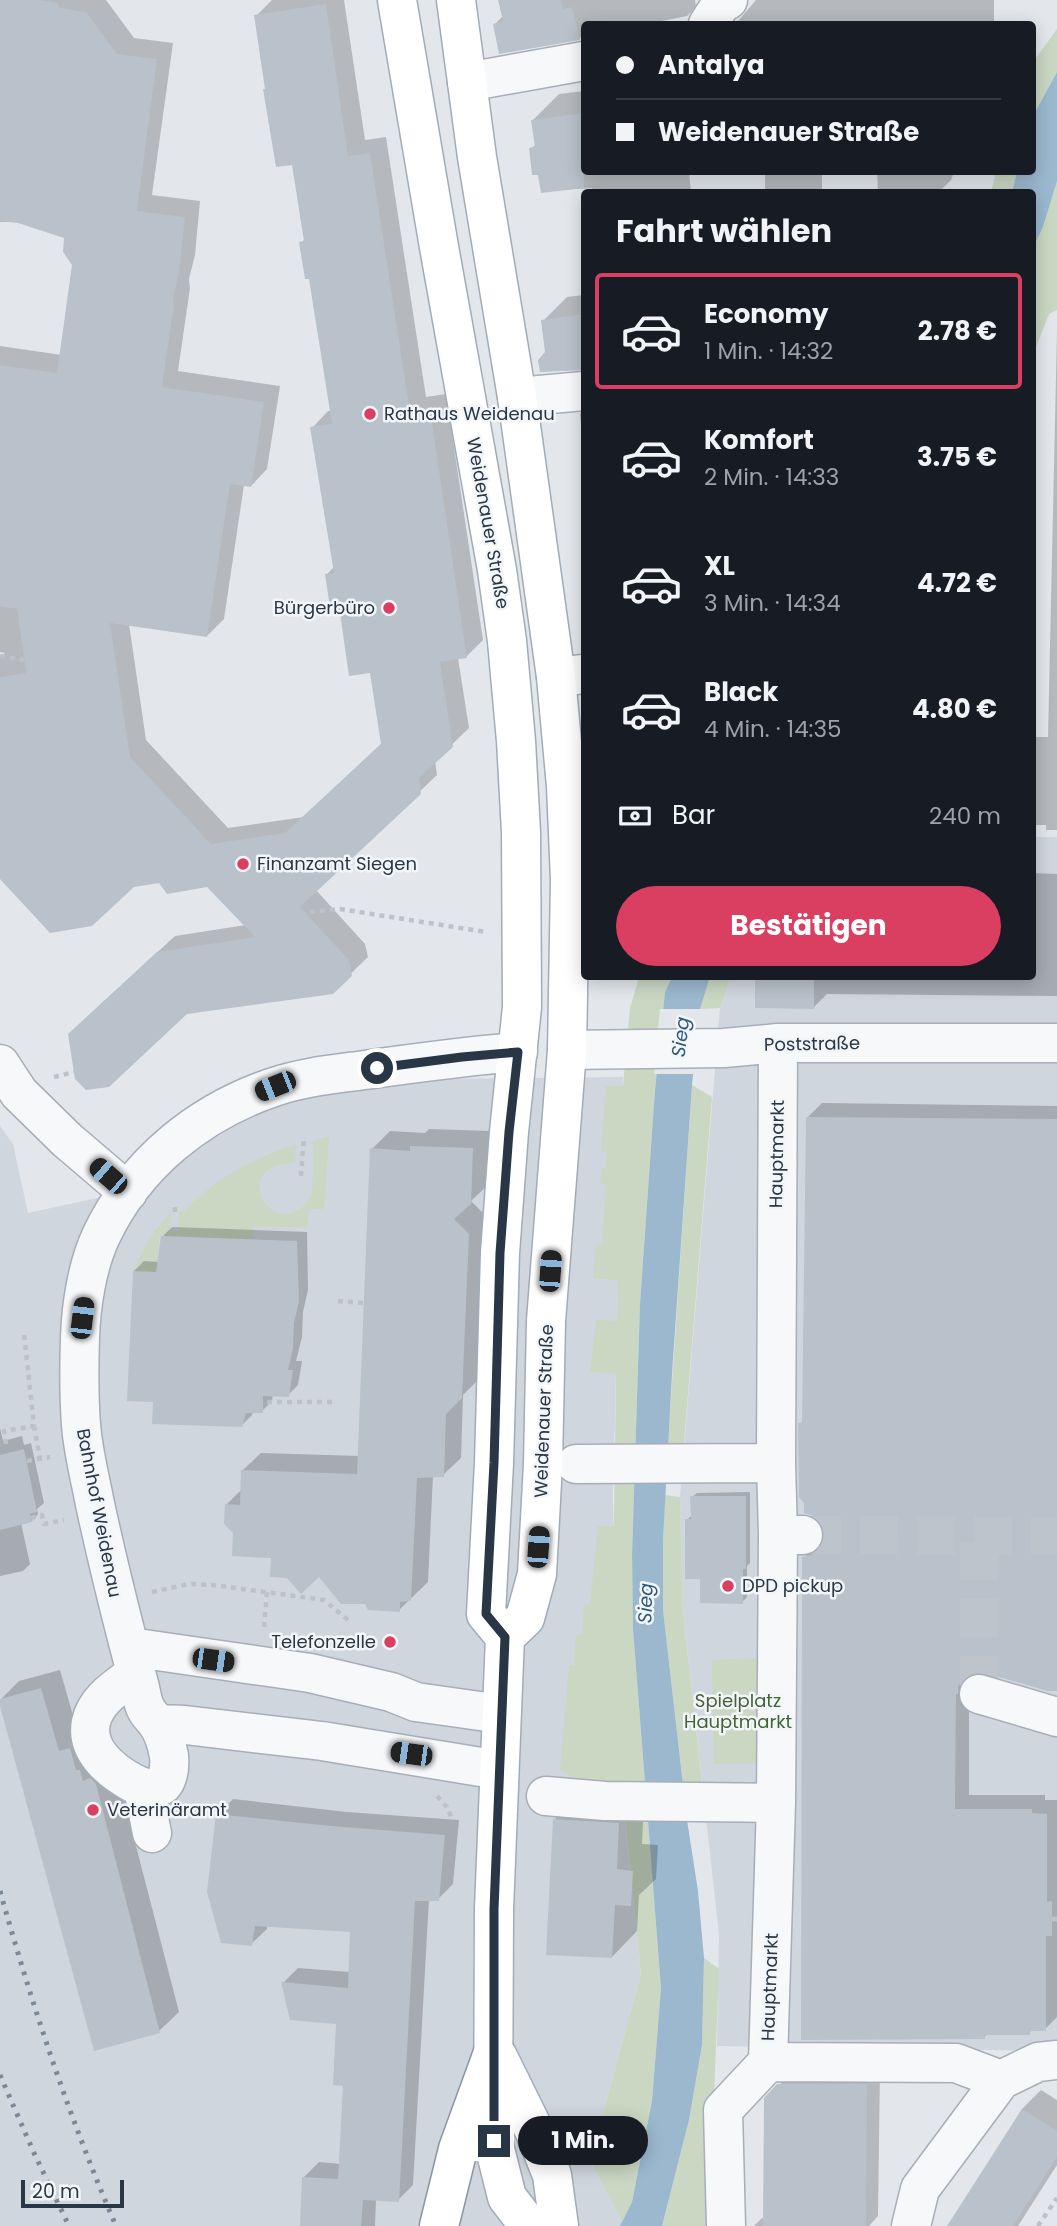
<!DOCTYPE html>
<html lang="de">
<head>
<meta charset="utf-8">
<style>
	:root { --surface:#171b24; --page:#242831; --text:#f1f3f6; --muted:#9ea1a6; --line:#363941; --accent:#da3f62 }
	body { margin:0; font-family:Poppins,sans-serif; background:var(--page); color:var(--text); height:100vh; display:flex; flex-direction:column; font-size:26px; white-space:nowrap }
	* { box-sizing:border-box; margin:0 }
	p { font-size:23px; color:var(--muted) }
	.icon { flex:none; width:38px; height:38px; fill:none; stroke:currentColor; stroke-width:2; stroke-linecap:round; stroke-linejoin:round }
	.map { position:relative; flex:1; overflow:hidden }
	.drawer { position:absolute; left:581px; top:189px; width:455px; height:791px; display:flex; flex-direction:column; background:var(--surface); border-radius:7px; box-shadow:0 4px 18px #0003 }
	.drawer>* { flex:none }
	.banner { position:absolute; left:581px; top:21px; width:455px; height:154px; border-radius:7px; box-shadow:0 4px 18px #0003; display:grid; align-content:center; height:154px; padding:0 35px; background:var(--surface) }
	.scale { position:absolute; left:21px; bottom:18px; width:103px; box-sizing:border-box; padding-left:7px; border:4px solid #293646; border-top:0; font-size:19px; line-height:24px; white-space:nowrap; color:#293646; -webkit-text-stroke:5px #f3f6f9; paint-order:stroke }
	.end { position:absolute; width:32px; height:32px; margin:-16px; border:9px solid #293646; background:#fff; box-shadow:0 0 0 4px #fff }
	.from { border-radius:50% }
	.bubble { position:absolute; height:49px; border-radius:24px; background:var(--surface); box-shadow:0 4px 18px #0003; font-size:23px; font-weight:700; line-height:49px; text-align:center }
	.car { position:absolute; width:21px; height:42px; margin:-21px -10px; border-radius:9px; box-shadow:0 0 5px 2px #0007; background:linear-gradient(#222 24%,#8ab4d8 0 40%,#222 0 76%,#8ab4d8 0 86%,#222 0) }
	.banner b { display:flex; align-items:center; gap:24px; height:66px; font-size:26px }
	.banner b+b { border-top:2px solid var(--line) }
	.banner i { width:18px; height:18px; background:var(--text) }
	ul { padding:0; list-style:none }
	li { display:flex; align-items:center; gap:21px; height:116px; margin:0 14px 10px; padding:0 21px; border:4px solid transparent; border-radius:7px }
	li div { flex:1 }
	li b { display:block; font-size:26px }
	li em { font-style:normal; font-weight:700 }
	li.on { border-color:var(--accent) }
	li>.icon { width:63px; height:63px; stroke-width:1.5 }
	h2 { padding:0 35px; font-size:32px; line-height:84px }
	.pay { display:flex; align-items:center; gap:18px; height:77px; padding:0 35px; font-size:26px }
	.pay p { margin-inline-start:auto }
	.cta { display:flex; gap:14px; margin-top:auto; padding:14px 35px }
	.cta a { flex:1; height:80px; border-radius:42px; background:var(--accent); color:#fff; font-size:28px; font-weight:700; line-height:80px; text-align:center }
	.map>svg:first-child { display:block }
	.built { fill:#d0d6de }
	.green { fill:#c9d7c3 }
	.water { fill:#9bb8ce }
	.pier { fill:#e3e7ec }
	.shadow { fill:#0003 }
	.building { fill:#b9c1ca }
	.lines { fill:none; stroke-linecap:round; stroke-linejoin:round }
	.minor-tunnel { stroke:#bec4cb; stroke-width:38; stroke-dasharray:38 19; stroke-linecap:butt }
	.minor-casing { stroke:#a7aeb7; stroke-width:41 }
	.major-casing { stroke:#a1acb9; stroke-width:41 }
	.highway-casing { stroke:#8995a4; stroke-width:41 }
	.path { stroke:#bdc2c8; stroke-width:4.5; stroke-dasharray:5 5; stroke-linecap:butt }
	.minor { stroke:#f6f8fa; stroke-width:38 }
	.major { stroke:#fff; stroke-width:38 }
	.highway { stroke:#fff; stroke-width:38 }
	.rail { stroke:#7b8897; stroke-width:5; stroke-dasharray:3.5 7; stroke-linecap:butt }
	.route { stroke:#293646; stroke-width:9 }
	.poi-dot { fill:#da3f62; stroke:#f3f6f9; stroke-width:2.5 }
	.labels { text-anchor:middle; stroke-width:5; stroke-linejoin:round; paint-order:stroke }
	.poi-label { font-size:18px; fill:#293646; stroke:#f3f6f9; text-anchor:start }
	.street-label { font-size:18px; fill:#293646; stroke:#f3f6f9 }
	.park-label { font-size:18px; fill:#416335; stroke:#f3f6f9 }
	.water-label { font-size:19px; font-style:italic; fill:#2f587e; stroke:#f3f6f9 }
</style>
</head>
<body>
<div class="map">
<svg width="1057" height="2226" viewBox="0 0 1057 2226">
	<rect width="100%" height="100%" fill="#e3e7ec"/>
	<!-- built -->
	<path class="built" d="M 1033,837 L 1057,837 L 1057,2051 L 717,2046 L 719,1934 L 683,1613 L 680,1497 L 720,1008 L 731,977 L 1032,976 Z
		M 623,1077 L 613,1496 L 618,1753 L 641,1974 L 590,2161 L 625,2226 L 0,2226 L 0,1126 L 13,1144 L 28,1213 L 129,1191 L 197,1139 L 288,1099 L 428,1079 Z"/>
	<!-- green -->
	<path class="green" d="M 1057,29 L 1057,72 L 1033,116 L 1033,62 Z
		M 996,172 L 1017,172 L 1012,192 L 991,192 Z
		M 1057,181 L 1057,310 L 1049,314 L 1033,355 L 1034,246 L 1043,227 Z
		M 639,977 L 672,977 L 665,992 L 655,1090 L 640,1304 L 632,1555 L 633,1629 L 661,1988 L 652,2101 L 632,2202 L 622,2221 L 590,2161 L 641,1974 L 623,1797 L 607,1796 L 560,1770 L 569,1665 L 574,1665 L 576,1634 L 582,1634 L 584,1605 L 590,1604 L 598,1526 L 614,1526 L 616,1374 L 590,1371 L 596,1320 L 617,1321 L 618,1280 L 593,1278 L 596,1245 L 602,1245 L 606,1185 L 600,1184 L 602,1168 L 605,1168 L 607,1152 L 601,1151 L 606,1086 L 623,1086 L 630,1008 Z
		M 710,977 L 731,977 L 720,1008 L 700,1009 Z
		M 692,1085 L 712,1097 L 684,1443 L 668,1443 Z
		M 329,1136 L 324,1209 L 309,1209 L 307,1228 L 254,1226 L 253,1240 L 159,1236 L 157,1272 L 133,1271 L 152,1234 L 171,1212 L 170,1231 L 179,1231 L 179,1211 L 184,1211 C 215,1179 254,1158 296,1144 L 295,1163 C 233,1164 264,1228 297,1211 C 303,1208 309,1201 311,1195 C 314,1178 312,1158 313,1141 Z
		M 665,1495 L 680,1497 L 683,1613 L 703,1793 L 684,1793 L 663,1610 L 663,1540 Z
		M 762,1658 L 765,1763 L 714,1764 L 712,1660 Z
		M 704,1958 L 719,1969 L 713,2122 L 714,2226 L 662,2226 L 689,2120 L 702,2045 Z"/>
	<!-- water -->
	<path class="water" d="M 1057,72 L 1057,181 L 1043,227 L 1034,246 L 1033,268 L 1032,192 L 1012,192 L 1017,172 L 1032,172 L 1033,116 Z
		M 672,977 L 710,977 L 700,1009 L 692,1085 L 672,1374 L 663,1540 L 663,1610 L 687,1820 L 698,1891 L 704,1958 L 702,2045 L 689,2120 L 662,2226 L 620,2226 L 632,2202 L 652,2101 L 661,1988 L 633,1629 L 632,1555 L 640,1304 L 655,1090 L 665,992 Z"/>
	<!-- pier -->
	<path class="pier" d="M 660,1009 L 704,1009 L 697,1074 L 654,1074 Z"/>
	<!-- shadow -->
	<path class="shadow" d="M 0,0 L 106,0 L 134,38 L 173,43 L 152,195 L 200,201 L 195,255 L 189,279 L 190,288 L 178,371 L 280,386 L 267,469 L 251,486 L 244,485 L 224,619 L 207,636 L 129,624 L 146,740 L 228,828 L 304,817 L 382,743 L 372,671 L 341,611 L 326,575 L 334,567 L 312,428 L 328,411 L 332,411 L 311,277 L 301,243 L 305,239 L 294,163 L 266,88 L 256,16 L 272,0 L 344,0 L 365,140 L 386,137 L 426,397 L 446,394 L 483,640 L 466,657 L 458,658 L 469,728 L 435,761 L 437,775 L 316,890 L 365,944 L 368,957 L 332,992 L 87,1017 L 175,936 L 246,925 L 208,886 L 160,881 L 0,877 L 0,657 L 5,653 L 0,652 L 0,346 L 62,355 L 74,265 L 66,237 L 18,222 L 0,222 Z
		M 500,0 L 695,0 L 696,7 L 687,16 L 647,24 L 584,24 L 584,37 L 500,52 L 495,24 L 503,16 Z
		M 756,0 L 994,0 L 994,24 L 738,24 L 738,21 Z
		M 584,91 L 584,172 L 689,172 L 691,192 L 593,192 L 592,188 L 542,191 L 539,173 L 531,149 L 536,144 L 533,120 L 559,94 Z
		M 765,172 L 822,172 L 822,192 L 765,192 Z
		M 877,172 L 954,172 L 951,180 L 939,192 L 878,192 Z
		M 584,295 L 584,368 L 546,353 L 543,321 L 567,297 Z
		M 1057,330 L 1057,830 L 1046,830 L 1046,825 L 1032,825 L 1032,737 L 1048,737 Z
		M 584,410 L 584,458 L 580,414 Z
		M 1032,873 L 1057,874 L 1057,996 L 827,994 L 814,1007 L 757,976 L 1032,976 Z
		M 822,1103 L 1057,1106 L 1057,1690 L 985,1671 L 972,1672 L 969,1680 L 969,1795 L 1045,1795 L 1045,1800 L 1057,1800 L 1057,2017 L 1045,2029 L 1033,2029 L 1029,2033 L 989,2033 L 984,2037 L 804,1558 L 819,1543 L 825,1541 L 827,1536 L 800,1424 L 804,1420 L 807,1118 Z
		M 429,1129 L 490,1131 L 488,1185 L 471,1201 L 486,1216 L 479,1379 L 463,1395 L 461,1458 L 443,1475 L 433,1475 L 428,1582 L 399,1610 L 366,1603 L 319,1575 L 273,1556 L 235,1532 L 226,1505 L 242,1489 L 243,1470 L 261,1453 L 360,1456 L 372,1149 L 390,1131 L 425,1133 Z
		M 172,1227 L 307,1232 L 308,1290 L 303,1312 L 302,1337 L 296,1361 L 302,1361 L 298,1385 L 288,1395 L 273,1395 L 272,1401 L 262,1411 L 253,1411 L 252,1415 L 242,1425 L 154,1400 L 134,1271 L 144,1261 L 159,1262 L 162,1237 Z
		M 0,1428 L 3,1441 L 22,1436 L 24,1445 L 31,1443 L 44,1503 L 37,1509 L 38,1514 L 32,1521 L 21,1523 L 30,1564 L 23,1571 L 0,1576 Z
		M 750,1492 L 750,1563 L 747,1566 L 747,1597 L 742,1602 L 687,1520 L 692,1515 L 692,1497 L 697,1493 Z
		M 60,1670 L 78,1733 L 115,1765 L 179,2012 L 159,2031 L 0,1700 L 19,1681 Z
		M 581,1794 L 644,1798 L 642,1844 L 658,1845 L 656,1879 L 639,1895 L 637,1931 L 612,1957 L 555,1819 Z
		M 233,1799 L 347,1812 L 459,1820 L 453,1884 L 438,1899 L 429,1899 L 413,2185 L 398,2200 L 376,2199 L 375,2226 L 301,2226 L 304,2177 L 319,2162 L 341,2164 L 345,2084 L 337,2022 L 283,1983 L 298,1968 L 350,1972 L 352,1930 L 267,1925 L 267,1929 L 251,1944 L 218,1815 Z
		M 793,2071 L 880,2071 L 878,2216 L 869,2226 L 754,2226 L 762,2218 L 765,2218 L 766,2099 Z
		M 1041,2090 L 1057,2100 L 1057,2165 L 1018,2226 L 949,2226 L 1022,2109 Z"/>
	<!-- building -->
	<path class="building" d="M 0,0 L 37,0 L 56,2 L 60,8 L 86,12 L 117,54 L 157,59 L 137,211 L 185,217 L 179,273 L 173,297 L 174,305 L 162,387 L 264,402 L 251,487 L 230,484 L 207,637 L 110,623 L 130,757 L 211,844 L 285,833 L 381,744 L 370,673 L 349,676 L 340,613 L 331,614 L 325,574 L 334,573 L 310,427 L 332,424 L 309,279 L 305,279 L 299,242 L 304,241 L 292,165 L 276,167 L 263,89 L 265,89 L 254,15 L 326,4 L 348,156 L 370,153 L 410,412 L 430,409 L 467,658 L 440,662 L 453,747 L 419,778 L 421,794 L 300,907 L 349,960 L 352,976 L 333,994 L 187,1014 L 109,1087 L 86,1090 L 75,1079 L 68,1034 L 157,952 L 255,937 L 207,887 L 167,894 L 159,883 L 134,887 L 92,926 L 50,933 L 0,879 L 0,677 L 26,673 L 17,609 L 0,606 L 0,365 L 57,373 L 72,265 L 63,252 L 64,238 L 18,223 L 0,221 Z
		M 498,0 L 561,0 L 563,9 L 572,7 L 580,40 L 499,54 L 493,24 L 503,21 Z
		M 584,113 L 584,188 L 541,193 L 538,175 L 532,175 L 529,148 L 535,147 L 531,120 Z
		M 584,314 L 584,370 L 540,372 L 538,360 L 545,352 L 541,320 Z
		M 755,976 L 814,976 L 814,1009 L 755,1008 Z
		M 806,1117 L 1057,1119 L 1057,1691 L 1048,1691 L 985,1673 L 975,1673 L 963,1679 L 958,1687 L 958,1694 L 956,1694 L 955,1809 L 1032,1809 L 1032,1813 L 1047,1814 L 1047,1902 L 1052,1901 L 1052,1936 L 1046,1936 L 1046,2031 L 1030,2031 L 1030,2035 L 985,2035 L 985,2039 L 801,2040 L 802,1557 L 814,1554 L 822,1545 L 825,1536 L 822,1524 L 814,1516 L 804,1513 L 804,1503 L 799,1497 L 798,1423 L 802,1423 Z
		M 410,1146 L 473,1148 L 471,1204 L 454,1219 L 469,1234 L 462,1398 L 446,1414 L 444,1477 L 417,1478 L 411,1601 L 400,1602 L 400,1612 L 368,1610 L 365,1604 L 341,1604 L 319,1577 L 301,1594 L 287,1578 L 270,1577 L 271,1558 L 232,1556 L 233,1533 L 224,1524 L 225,1504 L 240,1505 L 241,1470 L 357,1474 L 370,1148 L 410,1151 Z
		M 161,1236 L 297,1241 L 299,1301 L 294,1323 L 293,1348 L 288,1370 L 293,1370 L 289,1397 L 263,1396 L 263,1413 L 246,1413 L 242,1427 L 152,1424 L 153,1402 L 127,1401 L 133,1271 L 156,1272 Z
		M 24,1449 L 37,1512 L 30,1514 L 32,1522 L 0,1530 L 0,1455 Z
		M 690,1496 L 746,1496 L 746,1569 L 743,1569 L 743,1604 L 700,1603 L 700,1579 L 685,1579 L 685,1519 L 691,1519 Z
		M 41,1688 L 59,1751 L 70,1748 L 76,1770 L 80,1770 L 83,1781 L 90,1778 L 96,1784 L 160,2033 L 94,2051 L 0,1706 L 0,1699 Z
		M 216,1814 L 331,1826 L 445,1835 L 439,1901 L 415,1901 L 399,2202 L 363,2200 L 361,2226 L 300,2226 L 302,2177 L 338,2179 L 343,2086 L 333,2085 L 336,2024 L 290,2020 L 281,1982 L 348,1988 L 350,1932 L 255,1926 L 252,1946 L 221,1943 L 207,1892 Z
		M 553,1819 L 619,1823 L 617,1869 L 633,1871 L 631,1906 L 615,1905 L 612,1958 L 546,1955 Z
		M 777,2084 L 867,2084 L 866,2226 L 763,2226 L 764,2098 Z
		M 1022,2109 L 1057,2131 L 1057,2157 L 1013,2226 L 947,2226 Z"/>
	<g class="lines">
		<!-- minor-tunnel -->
		<path class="minor-tunnel" d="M 803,1535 L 1057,1536
			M 979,1694 L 979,1536"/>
		<defs>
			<path id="minor" d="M 708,24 L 721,4 L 728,0
				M 467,82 L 584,61
				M 517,397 L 584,391
				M 556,677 L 584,674
				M 567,1050 L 724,1048 L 778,1043 L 1057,1043
				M 0,1064 L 19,1093 L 67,1140 L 128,1192
				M 776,1463 L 778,1043
				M 576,1464 L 776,1463 L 778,1535 L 803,1535
				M 130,1647 L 310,1673 L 391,1692 L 416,1702 L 501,1714
				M 136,1673 C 119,1686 96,1699 91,1722 C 85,1750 111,1771 133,1783 C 140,1786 148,1790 156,1788 C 169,1785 170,1767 169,1756 C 167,1745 163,1731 156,1722 C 152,1717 148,1714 145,1707 C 142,1700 141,1691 139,1684 C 123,1624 108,1564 95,1504 C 90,1478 83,1451 81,1425 C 79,1397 79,1367 80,1338 C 81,1306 87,1266 101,1236 C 135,1164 199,1112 274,1087 C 303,1077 335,1074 365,1070 C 416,1063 466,1056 518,1052
				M 979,1694 L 1057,1717
				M 158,1724 L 185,1725 L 322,1741 L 499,1770
				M 143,1788 L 152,1833
				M 546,1796 L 605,1801 L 776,1803
				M 768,2062 L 776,1803 L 778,1535
				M 768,2062 L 956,2063 L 1001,2080
				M 726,2226 L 723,2110 L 768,2062
				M 911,2226 L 920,2189 L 1001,2080 L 1038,2062 L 1057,2060"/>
			<path id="major" d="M 397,0 L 439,247 L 497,570 L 507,641 L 516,741 L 521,832 L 522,1007 L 509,1132 L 500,1253 L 494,1463 L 486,1614 L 505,1637 L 494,1909 L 493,2141 L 507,2197 L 529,2226
				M 456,0 L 477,157 L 517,397 L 556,677 L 566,786 L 570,880 L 567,1050 L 546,1321 L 543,1464 L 537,1574 L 525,1618 L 505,1637
				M 497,2055 L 534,2130 L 552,2175 L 559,2226"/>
			<path id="highway" d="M 439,2226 L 458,2149 L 494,2050"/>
		</defs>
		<!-- minor casing -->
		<use href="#minor" class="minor-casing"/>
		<!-- major casing -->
		<use href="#major" class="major-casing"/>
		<!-- highway casing -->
		<use href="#highway" class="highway-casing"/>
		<!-- path -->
		<path class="path" d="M 0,656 L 24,660
			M 310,912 L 340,909 L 486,932
			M 54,1077 L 74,1072
			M 301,1176 L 304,1136
			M 175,1212 L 175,1205
			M 338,1301 L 364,1303
			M 247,1402 L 333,1402
			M 34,1426 L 40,1458
			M 6,1444 L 4,1431 L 34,1426 L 24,1333
			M 27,1461 L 50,1457
			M 31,1518 L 42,1515 L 44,1524 L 64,1520
			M 152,1592 L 189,1584 L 213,1585 L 324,1600 L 348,1620
			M 264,1627 L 267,1592
			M 437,1796 L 447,1807 L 452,1819
			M 1052,1919 L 1057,1919
			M 1038,2226 L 1057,2198"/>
		<!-- minor -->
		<use href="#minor" class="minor"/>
		<!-- major -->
		<use href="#major" class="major"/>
		<!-- highway -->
		<use href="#highway" class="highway"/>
		<!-- rail -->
		<path class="rail" d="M 0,1891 C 32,2005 69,2117 116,2226
			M 0,2075 L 34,2153 L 69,2226"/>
	</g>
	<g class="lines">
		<!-- route -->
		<path class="route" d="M 377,1068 L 462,1057 L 518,1052 L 509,1132 L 500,1253 L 494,1463 L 486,1614 L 505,1637 L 494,1909 L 494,2141"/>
	</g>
	<!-- markers -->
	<g class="poi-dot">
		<circle cx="370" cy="414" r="7"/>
		<circle cx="389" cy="608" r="7"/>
		<circle cx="243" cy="864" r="7"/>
		<circle cx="728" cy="1586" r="7"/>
		<circle cx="390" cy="1642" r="7"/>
		<circle cx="93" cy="1810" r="7"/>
	</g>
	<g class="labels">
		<!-- poi labels -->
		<g class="poi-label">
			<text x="384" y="420">Rathaus Weidenau</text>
			<text x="375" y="614" text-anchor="end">Bürgerbüro</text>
			<text x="257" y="870">Finanzamt Siegen</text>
			<text x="742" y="1592">DPD pickup</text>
			<text x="376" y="1648" text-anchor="end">Telefonzelle</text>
			<text x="107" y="1816">Veterinäramt</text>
		</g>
		<!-- street labels -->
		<g class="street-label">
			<text transform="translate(488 523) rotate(80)" y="6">Weidenauer Straße</text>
			<text transform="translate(812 1044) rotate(-1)" y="6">Poststraße</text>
			<text transform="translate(777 1154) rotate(-89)" y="6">Hauptmarkt</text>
			<text transform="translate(544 1411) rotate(-88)" y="6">Weidenauer Straße</text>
			<text transform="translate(99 1513) rotate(79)" y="6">Bahnhof Weidenau</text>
			<text transform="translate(770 1987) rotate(-88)" y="6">Hauptmarkt</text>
		</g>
		<!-- park labels -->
		<g class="park-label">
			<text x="738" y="1707">Spielplatz<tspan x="738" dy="21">Hauptmarkt</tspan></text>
		</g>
		<!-- water labels -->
		<g class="water-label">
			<text transform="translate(680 1037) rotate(-83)" y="7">Sieg</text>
			<text transform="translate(645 1603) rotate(-88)" y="7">Sieg</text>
		</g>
	</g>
</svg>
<div class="scale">20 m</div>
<i class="end from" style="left:377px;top:1068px"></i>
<i class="end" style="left:494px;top:2141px"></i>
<div class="bubble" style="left:518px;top:2116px;width:130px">1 Min.</div>
<i class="car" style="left:275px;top:1086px;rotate:248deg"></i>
<i class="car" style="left:108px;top:1176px;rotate:311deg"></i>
<i class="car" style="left:550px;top:1271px;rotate:4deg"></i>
<i class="car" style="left:82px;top:1318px;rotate:7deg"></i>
<i class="car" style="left:538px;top:1547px;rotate:4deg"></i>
<i class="car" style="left:213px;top:1660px;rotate:98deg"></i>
<i class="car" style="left:411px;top:1754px;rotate:278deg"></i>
<div class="banner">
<b><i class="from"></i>Antalya</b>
<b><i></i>Weidenauer Straße</b>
</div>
<section class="drawer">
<h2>Fahrt wählen</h2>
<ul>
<li class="on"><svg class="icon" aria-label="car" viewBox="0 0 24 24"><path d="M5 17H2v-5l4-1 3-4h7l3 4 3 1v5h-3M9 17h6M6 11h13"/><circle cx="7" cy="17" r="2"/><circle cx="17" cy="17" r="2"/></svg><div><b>Economy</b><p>1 Min. · 14:32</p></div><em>2.78 €</em></li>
<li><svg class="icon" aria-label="car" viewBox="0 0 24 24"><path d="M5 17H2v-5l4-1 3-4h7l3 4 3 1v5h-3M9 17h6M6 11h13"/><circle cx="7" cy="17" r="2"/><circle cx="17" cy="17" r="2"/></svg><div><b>Komfort</b><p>2 Min. · 14:33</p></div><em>3.75 €</em></li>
<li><svg class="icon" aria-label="car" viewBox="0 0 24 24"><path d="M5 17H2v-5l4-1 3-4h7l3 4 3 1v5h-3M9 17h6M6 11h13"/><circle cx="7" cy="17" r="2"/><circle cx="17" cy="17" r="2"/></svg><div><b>XL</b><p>3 Min. · 14:34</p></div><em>4.72 €</em></li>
<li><svg class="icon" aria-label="car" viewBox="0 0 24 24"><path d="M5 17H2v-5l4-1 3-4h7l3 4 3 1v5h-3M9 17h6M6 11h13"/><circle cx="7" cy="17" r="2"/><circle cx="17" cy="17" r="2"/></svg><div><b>Black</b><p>4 Min. · 14:35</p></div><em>4.80 €</em></li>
</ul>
<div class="pay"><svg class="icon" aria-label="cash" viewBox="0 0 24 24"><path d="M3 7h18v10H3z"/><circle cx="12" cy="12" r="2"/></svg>Bar<p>240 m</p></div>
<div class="cta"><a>Bestätigen</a></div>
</section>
</div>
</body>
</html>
